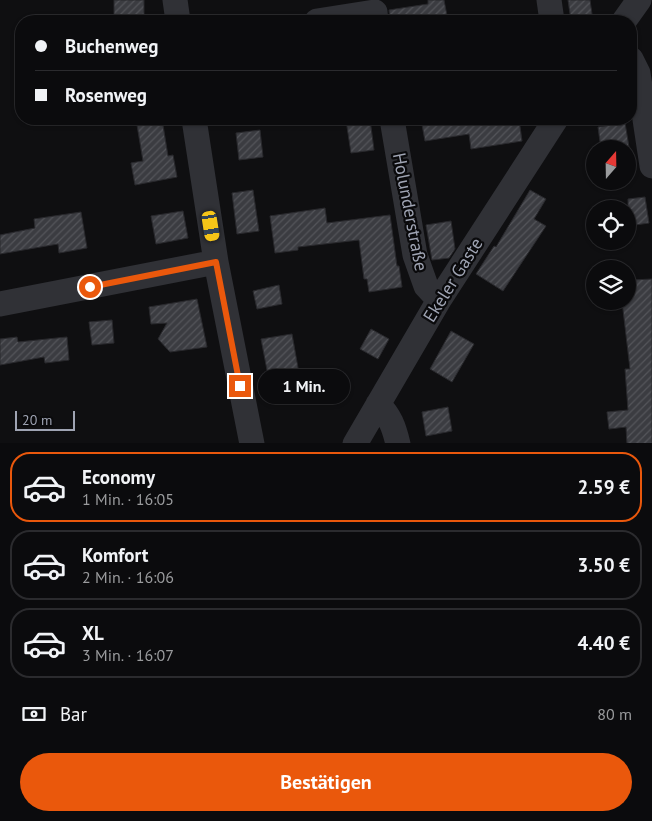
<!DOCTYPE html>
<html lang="de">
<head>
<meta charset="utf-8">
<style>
	:root { --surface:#0b0b0d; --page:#19191b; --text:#f1f3f6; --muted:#9a9b9d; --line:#2b2b2e; --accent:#ea580c }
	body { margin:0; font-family:"PT Sans",sans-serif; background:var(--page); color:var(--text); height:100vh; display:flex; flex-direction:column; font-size:19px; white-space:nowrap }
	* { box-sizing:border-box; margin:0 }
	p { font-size:16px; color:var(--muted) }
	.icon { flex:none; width:28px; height:28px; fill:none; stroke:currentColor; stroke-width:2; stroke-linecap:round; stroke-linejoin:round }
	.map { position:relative; height:443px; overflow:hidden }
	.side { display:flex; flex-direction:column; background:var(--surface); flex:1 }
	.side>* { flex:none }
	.guide { position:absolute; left:15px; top:15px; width:622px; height:110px; border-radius:20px; box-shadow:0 1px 4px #0004,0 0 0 1px var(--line); display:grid; align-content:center; height:110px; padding:0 20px; background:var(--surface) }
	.needle { width:32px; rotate:20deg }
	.controls { position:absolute; left:586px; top:140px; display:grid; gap:10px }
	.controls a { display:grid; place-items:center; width:50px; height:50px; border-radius:50%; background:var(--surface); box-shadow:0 1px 4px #0004,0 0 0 1px var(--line); font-size:25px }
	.scale { position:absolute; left:15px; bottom:12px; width:60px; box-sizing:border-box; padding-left:5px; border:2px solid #9fa4b3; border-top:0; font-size:14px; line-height:18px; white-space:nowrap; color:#9fa4b3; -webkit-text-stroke:4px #0a0a0c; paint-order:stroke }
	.end { position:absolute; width:22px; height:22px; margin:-11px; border:6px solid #ea580c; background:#fff; box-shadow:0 0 0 2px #fff }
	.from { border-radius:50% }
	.bubble { position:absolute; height:35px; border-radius:18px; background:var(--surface); box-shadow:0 1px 4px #0004,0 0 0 1px var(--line); font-size:16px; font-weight:600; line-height:35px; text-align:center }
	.car { position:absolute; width:15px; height:30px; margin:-15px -8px; border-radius:6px; box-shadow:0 0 4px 1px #0007; background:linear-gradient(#f5c518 24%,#345 0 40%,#f5c518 0 76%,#345 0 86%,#f5c518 0) }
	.guide b { display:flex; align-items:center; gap:18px; height:48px; font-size:19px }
	.guide b+b { border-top:1px solid var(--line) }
	.guide i { width:12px; height:12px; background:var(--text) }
	ul { padding:9px 0 0; list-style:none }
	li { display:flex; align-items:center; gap:15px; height:70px; margin:0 10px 8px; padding:0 10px; border:2px solid var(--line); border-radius:20px }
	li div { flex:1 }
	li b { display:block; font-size:19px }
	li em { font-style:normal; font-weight:600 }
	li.on { border-color:var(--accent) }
	li>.icon { width:45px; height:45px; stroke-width:1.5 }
	.pay { display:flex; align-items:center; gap:12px; height:55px; padding:0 20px; font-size:19px }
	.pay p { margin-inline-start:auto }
	.button { display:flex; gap:10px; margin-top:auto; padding:10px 20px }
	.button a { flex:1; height:58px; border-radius:30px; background:var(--accent); color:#fff; font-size:20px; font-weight:600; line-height:58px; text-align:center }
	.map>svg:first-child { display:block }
	.building { fill:url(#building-hatch); stroke:#29292d }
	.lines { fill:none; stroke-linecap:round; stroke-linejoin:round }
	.minor { stroke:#303136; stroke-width:25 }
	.route { stroke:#ea580c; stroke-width:6 }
	.labels { text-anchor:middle; stroke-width:4.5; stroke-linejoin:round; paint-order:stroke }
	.street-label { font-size:18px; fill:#9fa4b3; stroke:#0a0a0c }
</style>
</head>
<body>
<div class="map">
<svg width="652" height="444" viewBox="0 0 652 444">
	<defs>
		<pattern id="building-hatch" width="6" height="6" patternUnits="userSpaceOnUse" patternTransform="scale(1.25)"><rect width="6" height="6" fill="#3b3c41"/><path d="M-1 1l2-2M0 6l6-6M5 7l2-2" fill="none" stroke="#54555a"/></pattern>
	</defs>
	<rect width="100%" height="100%" fill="#0f0f11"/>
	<!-- building -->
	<path class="building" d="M 114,0 L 144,0 L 144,15 L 114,15 Z
		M 428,0 L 444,0 L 448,21 L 390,21 L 389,10 L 428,4 Z
		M 568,0 L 590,0 L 593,21 L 571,21 Z
		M 136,119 L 162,119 L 168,156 L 173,155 L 177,177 L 135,185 L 131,163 L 143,161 Z
		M 359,119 L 370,119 L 374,150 L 351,153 L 346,120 Z
		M 421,119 L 519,119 L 522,141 L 471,149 L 469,134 L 425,141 Z
		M 625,123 L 629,147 L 601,149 L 598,127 Z
		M 260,130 L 263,157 L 239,160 L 236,133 Z
		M 253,190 L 259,231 L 237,234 L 232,193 Z
		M 530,190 L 546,199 L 534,219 L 546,226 L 503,291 L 476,274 L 494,246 L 496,247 Z
		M 645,197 L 649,223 L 628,226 L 628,199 Z
		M 325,208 L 327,223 L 390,215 L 397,266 L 399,266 L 402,287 L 369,292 L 367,279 L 364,279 L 359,240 L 298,247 L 298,250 L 275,253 L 270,216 Z
		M 183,211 L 188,238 L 156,244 L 151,216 Z
		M 81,212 L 87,248 L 59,253 L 58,244 L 0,254 L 0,235 L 35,228 L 34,219 Z
		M 451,221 L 455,249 L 449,258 L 432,260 L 426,225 Z
		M 652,279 L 652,444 L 627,444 L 626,427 L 609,429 L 607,412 L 628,410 L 625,369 L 630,369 L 622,301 L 628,301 L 628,296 L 633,295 L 632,280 Z
		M 279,285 L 282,304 L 257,309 L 253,291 Z
		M 197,299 L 207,347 L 170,352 L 158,339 L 167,323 L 151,324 L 149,307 Z
		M 112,320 L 114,343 L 92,345 L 89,322 Z
		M 371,329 L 389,339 L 378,359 L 360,349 Z
		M 451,331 L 474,344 L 452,382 L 430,369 Z
		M 292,334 L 303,396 L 273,401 L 261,339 Z
		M 17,337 L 18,342 L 67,337 L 69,360 L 45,363 L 44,357 L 0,365 L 0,339 Z
		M 448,407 L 452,431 L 426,436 L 422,412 Z"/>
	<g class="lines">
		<!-- minor -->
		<path class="minor" d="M 175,0 L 178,21
			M 549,0 L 552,21
			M 317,21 L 375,12 L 376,21
			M 624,21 L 639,0
			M 631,59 L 638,73 L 652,166
			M 194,119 L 216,262 L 252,444
			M 392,119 L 415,255 L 426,286 L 439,300
			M 0,304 L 216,262
			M 378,404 C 390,416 394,427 398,444
			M 355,444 L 439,300 L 556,119"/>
	</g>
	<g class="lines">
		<!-- route -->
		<path class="route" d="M 90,287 L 216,262 L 240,386"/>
	</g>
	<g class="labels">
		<!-- street labels -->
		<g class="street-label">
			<text transform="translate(410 212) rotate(79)" y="6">Holunderstraße</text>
			<text transform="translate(453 280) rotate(-58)" y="6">Ekeler Gaste</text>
		</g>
	</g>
</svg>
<div class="controls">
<a><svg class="needle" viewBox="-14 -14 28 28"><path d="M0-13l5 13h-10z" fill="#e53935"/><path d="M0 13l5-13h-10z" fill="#9a9b9d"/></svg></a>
<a><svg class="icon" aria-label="locate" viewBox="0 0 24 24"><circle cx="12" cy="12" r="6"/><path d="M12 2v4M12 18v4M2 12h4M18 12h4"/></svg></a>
<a><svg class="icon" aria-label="layers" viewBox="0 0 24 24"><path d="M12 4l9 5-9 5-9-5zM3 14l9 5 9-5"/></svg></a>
</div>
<div class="scale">20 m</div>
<i class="end from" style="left:90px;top:287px"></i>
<i class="end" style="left:240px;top:386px"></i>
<div class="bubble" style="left:258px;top:369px;width:92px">1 Min.</div>
<i class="car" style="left:211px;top:226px;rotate:171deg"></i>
<div class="guide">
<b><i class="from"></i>Buchenweg</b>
<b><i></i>Rosenweg</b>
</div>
</div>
<section class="side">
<ul>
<li class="on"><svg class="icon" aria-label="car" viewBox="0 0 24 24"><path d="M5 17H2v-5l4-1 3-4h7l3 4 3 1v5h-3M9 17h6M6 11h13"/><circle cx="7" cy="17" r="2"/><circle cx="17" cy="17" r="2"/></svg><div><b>Economy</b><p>1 Min. · 16:05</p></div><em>2.59 €</em></li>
<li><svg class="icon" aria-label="car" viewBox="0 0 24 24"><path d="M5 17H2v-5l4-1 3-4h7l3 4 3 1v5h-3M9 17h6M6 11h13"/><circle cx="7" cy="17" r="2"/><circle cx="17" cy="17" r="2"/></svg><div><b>Komfort</b><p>2 Min. · 16:06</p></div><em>3.50 €</em></li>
<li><svg class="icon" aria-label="car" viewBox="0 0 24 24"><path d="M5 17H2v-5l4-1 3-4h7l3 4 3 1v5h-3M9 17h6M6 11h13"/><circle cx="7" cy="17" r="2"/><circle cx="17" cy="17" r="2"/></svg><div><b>XL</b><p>3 Min. · 16:07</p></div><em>4.40 €</em></li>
</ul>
<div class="pay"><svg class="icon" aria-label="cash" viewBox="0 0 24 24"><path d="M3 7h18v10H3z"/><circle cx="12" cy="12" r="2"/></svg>Bar<p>80 m</p></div>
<div class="button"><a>Bestätigen</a></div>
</section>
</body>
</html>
